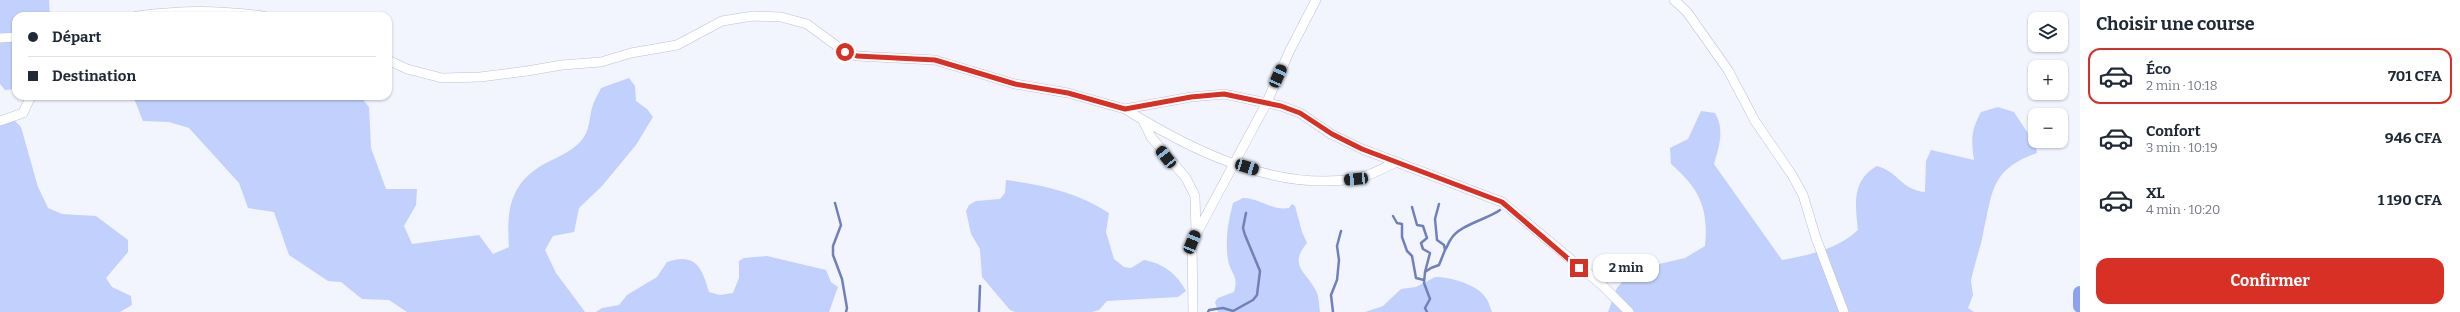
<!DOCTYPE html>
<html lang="fr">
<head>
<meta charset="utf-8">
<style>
	:root { --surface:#fff; --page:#f6f6f7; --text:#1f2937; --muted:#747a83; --line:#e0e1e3; --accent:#d93025 }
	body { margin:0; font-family:Bitter,serif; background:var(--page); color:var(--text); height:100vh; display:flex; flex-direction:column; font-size:15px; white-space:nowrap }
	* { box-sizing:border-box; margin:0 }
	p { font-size:13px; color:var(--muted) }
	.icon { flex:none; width:22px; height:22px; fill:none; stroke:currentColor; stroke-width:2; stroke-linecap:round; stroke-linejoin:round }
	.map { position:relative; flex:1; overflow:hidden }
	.details { display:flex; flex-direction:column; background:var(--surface); width:380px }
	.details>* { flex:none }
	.banner { position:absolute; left:12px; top:12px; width:380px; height:88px; border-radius:12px; box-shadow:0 1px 3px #0004; display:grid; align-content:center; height:88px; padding:0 16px; background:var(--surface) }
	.controls { position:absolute; left:2028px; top:12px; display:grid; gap:8px }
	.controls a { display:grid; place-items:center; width:40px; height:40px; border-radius:8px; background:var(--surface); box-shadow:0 1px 3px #0004; font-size:20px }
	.end { position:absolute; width:18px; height:18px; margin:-9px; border:5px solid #d93025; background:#fff; box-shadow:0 0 0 2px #fff }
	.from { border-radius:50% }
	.bubble { position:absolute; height:28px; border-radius:12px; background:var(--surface); box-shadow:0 1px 3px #0004; font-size:13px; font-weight:700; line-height:28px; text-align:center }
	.car { position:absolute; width:12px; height:24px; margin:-12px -6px; border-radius:5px; box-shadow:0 0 3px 1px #0007; background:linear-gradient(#222 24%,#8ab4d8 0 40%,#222 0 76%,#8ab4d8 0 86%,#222 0) }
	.banner b { display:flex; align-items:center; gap:14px; height:38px; font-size:15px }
	.banner b+b { border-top:1px solid var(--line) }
	.banner i { width:10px; height:10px; background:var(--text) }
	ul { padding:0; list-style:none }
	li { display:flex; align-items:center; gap:12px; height:56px; margin:0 8px 6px; padding:0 8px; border:2px solid transparent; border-radius:12px }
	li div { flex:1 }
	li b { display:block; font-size:15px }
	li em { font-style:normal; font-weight:700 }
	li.on { border-color:var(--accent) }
	li>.icon { width:36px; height:36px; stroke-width:1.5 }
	h2 { padding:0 16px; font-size:18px; line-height:48px }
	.action { display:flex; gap:8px; margin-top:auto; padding:8px 16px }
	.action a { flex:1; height:46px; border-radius:12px; background:var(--accent); color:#fff; font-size:16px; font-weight:700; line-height:46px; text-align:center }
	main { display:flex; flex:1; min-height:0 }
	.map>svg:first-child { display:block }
	.green { fill:#c1d0fc }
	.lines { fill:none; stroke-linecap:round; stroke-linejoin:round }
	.stream { stroke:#7081b9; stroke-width:2.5 }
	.river { stroke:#8ba2ee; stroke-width:14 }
	.street-casing { stroke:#bbc2d7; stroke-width:10 }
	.street { stroke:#fff; stroke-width:9 }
	.route { stroke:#d93025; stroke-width:5 }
</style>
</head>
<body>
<main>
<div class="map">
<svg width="2080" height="312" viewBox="0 0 2080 312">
	<rect width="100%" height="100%" fill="#f2f5fe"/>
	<!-- green -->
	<path class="green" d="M 0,0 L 49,0 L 50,16 L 16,16 L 16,89 L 5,90 L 0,84 Z
		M 629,78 L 635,86 L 636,101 L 647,109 L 653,117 L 636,145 L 602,186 L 579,208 L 574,232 L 553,236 L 545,250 L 556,273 L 585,312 L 407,312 L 389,300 L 362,299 L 341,282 L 328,281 L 289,255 L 274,212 L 248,208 L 239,183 L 189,128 L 169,122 L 143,121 L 133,96 L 360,96 L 369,107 L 371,148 L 386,189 L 417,189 L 416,205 L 404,226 L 412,244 L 479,235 L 493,254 L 509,247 C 506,207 511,180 550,161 C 562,155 576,149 584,137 C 591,126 589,113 594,102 C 596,97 599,93 601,88 Z
		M 1998,107 L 2014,112 L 2035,144 L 2037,153 C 1990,170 1993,191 1983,234 C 1980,250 1974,265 1971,281 L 1973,295 L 1968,308 L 1974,312 L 1608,312 L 1617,288 L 1633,270 L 1685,258 L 1705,246 C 1709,208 1699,188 1671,164 L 1670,148 L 1688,139 L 1701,111 L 1715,113 C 1725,130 1719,146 1714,164 L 1782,260 C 1809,255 1838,249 1858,230 C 1855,204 1852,180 1877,166 C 1899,172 1901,190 1925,192 L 1926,161 L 1931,150 L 1974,160 C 1971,140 1971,130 1981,112 Z
		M 13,119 L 21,127 L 38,187 L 48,208 L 62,214 L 96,216 L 128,240 L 128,252 L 106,278 L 112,287 L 131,296 L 132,305 L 120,312 L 0,312 L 0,121 Z
		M 1006,180 C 1043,185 1077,192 1109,213 L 1106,232 L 1114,259 L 1124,267 L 1131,268 L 1144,260 C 1163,263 1177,274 1186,291 L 1178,297 L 1107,301 L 1099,310 L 1092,312 L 1015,312 L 1010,310 L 982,277 L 980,249 L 971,234 L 966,211 L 969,205 L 976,201 L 1000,199 L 1005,193 Z
		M 1243,198 C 1260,198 1271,211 1289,208 L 1292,204 L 1295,206 L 1302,232 L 1307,243 C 1287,267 1308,272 1317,293 C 1319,298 1319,306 1320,312 L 1218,312 L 1215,302 L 1218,298 L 1234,292 C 1239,275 1231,275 1228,260 C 1225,239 1228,223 1233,203 Z
		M 767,256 L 826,270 L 831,282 L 838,287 L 829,312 L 596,312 L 602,308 L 619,305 L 627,295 L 657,277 L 667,262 C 696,252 702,268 709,292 L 720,295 L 733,293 L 739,278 L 739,261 L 744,258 Z
		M 1435,277 C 1450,277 1477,284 1486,298 C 1489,302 1490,308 1492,312 L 1365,312 L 1383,306 L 1401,289 L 1416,287 Z"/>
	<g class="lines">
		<!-- stream -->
		<path class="stream" d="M 835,203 L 841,225 L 833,246 L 833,255 L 842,279 L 847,308 L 846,312
			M 1412,207 L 1417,225 L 1423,226 L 1427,238 L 1421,243 L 1423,249 L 1430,253 L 1425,272
			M 1393,216 L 1397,223 L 1402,224 L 1402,237 L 1407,251 L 1412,256 L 1416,278 L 1424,280
			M 1445,250 C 1448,246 1448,243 1451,239 C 1459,225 1488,219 1500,210
			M 979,312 L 980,286
			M 1208,312 L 1209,310 L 1223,308 L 1233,311 L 1253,300 L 1257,295 L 1260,271 L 1245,235 L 1243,228 L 1246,213
			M 1333,312 L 1331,295 L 1337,280 L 1339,260 L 1337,246 L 1341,231
			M 1427,312 L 1425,308 L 1430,299 L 1424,283 L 1425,272 L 1431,268 L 1439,265 L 1445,250 L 1444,245 L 1437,240 L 1435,219 L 1439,204"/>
		<!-- river -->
		<path class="river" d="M 2080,293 L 2080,306"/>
		<defs>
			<path id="street" d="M 1674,0 L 1687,12 L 1728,70 L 1755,121 L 1792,175 L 1803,195 L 1816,238 L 1844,312
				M 137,16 C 182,10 218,10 263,16
				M 0,38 L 16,37
				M 388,60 L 407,69 L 442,78 L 480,77 L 527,71 L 562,65 L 601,62 L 631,53 L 677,45 L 722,21 L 753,16 L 781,17 L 807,24 L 845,52 L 857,56 L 935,60 L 1015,84 L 1068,93 L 1125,109 L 1191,97 L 1224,94 L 1281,106 L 1300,113 L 1331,134 L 1362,149 L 1502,202 L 1603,286 L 1629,312
				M 1125,109 C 1191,150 1273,191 1354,179 C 1366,178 1385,167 1397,162
				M 1143,120 L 1151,137 L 1186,178 L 1195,196 L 1196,232
				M 0,121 L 23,113 L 31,96
				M 1193,312 L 1192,242 L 1267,102 L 1290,50 L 1316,0"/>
		</defs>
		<!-- street casing -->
		<use href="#street" class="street-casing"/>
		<!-- street -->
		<use href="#street" class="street"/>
	</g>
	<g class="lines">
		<!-- route -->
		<path class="route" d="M 845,52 L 857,56 L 935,60 L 1015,84 L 1068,93 L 1125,109 L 1191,97 L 1224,94 L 1281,106 L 1300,113 L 1332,134 L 1362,149 L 1502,202 L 1579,268"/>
	</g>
</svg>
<div class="controls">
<a><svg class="icon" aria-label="layers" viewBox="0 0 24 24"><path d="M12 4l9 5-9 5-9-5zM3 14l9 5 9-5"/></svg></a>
<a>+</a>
<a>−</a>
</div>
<i class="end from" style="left:845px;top:52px"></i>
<i class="end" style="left:1579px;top:268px"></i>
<div class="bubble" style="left:1593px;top:254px;width:66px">2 min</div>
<i class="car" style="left:1278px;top:76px;rotate:24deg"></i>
<i class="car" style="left:1166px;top:157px;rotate:322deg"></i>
<i class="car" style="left:1247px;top:167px;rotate:107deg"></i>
<i class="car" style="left:1356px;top:179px;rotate:265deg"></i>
<i class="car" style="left:1192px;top:242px;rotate:22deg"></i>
<div class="banner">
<b><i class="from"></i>Départ</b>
<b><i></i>Destination</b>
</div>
</div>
<section class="details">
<h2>Choisir une course</h2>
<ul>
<li class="on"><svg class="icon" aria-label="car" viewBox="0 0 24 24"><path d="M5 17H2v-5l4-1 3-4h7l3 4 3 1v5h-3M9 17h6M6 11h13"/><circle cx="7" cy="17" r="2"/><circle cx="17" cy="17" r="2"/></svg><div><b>Éco</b><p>2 min · 10:18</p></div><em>701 CFA</em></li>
<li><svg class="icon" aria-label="car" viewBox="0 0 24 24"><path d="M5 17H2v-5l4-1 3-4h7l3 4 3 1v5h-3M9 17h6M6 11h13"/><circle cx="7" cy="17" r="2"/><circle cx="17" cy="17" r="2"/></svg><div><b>Confort</b><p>3 min · 10:19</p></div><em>946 CFA</em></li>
<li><svg class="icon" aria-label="car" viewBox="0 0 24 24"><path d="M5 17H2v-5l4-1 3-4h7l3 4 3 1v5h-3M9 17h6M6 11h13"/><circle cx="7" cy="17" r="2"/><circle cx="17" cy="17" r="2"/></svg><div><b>XL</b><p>4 min · 10:20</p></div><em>1 190 CFA</em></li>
</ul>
<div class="action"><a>Confirmer</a></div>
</section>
</main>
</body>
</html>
